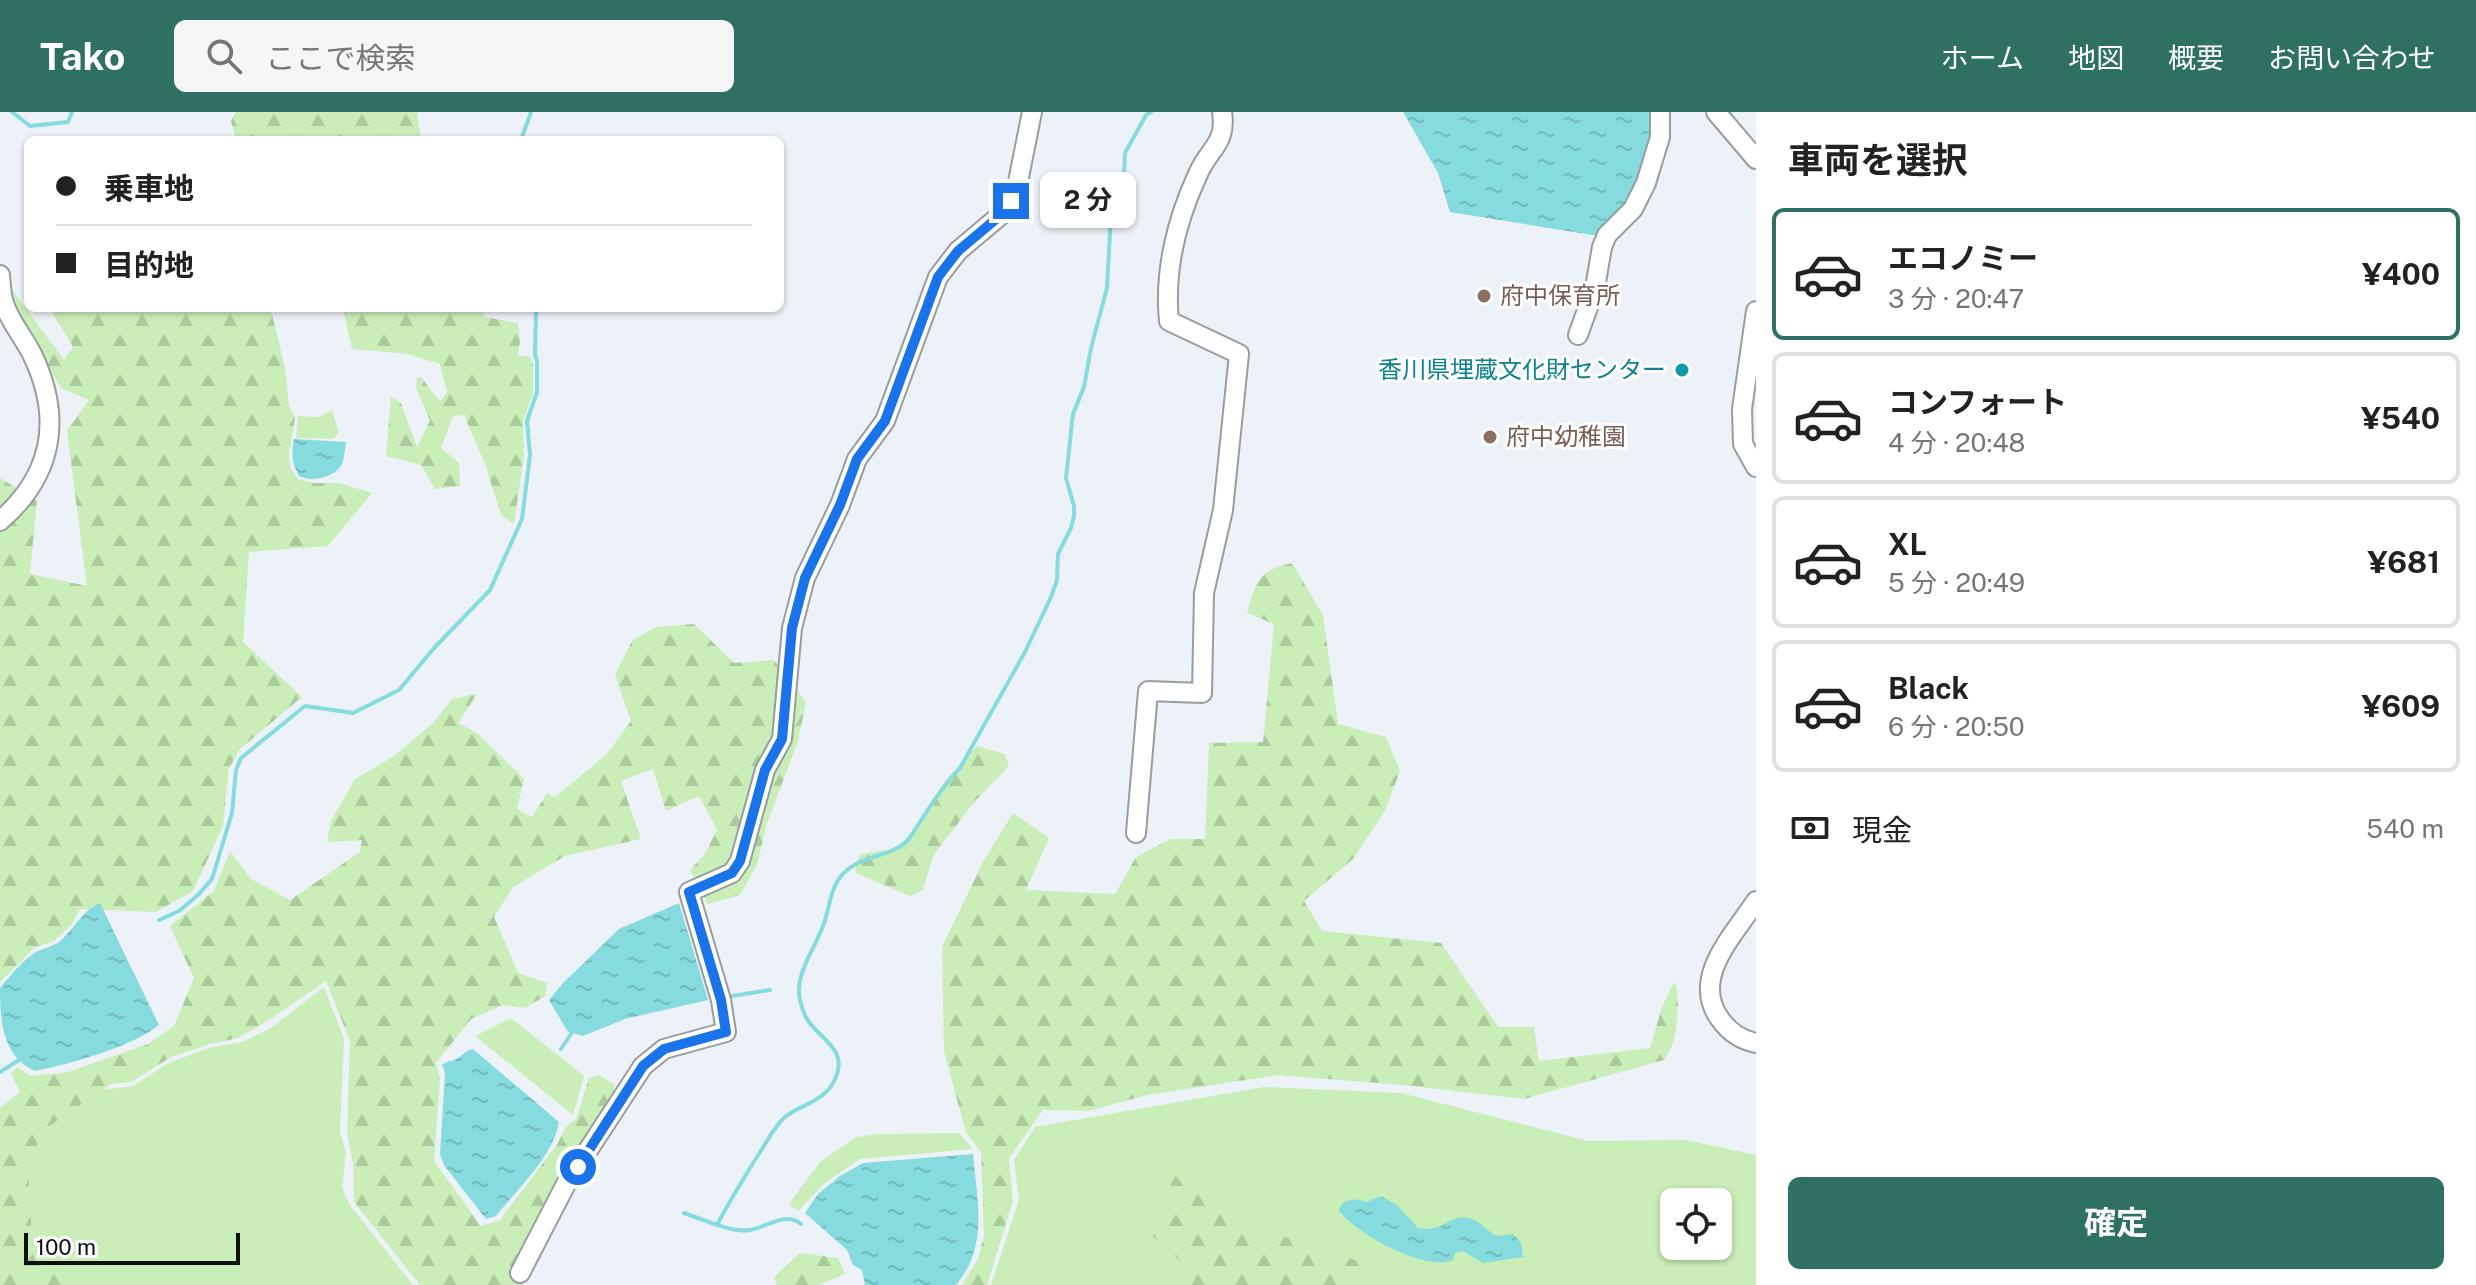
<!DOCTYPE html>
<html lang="ja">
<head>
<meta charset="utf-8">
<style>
	:root { --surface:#fff; --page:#f6f6f6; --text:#222; --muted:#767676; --line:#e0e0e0; --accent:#2e7162 }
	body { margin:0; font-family:"Public Sans","Noto Sans JP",sans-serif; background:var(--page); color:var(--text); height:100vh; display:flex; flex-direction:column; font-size:30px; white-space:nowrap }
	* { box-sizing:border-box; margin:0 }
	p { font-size:26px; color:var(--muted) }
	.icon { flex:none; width:44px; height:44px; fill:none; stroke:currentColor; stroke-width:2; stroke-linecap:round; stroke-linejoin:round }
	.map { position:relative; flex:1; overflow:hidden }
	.details { display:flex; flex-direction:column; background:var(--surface); width:720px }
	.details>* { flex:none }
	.top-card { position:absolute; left:24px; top:24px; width:760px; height:176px; border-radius:12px; box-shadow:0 2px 6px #0004; display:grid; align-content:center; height:176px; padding:0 32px; background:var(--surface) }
	.buttons { position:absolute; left:1660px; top:1076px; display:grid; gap:16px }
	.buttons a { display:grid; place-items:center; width:72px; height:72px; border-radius:12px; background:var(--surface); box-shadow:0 2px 6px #0004; font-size:40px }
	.scale { position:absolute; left:24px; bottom:20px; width:216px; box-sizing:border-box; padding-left:8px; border:4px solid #0e1012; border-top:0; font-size:22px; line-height:28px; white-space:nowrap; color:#0e1012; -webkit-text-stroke:6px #fff; paint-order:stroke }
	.end { position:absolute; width:36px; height:36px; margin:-18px; border:10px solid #1a73e8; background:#fff; box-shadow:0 0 0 4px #fff }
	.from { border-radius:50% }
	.bubble { position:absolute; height:56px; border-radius:12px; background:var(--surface); box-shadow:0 2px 6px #0004; font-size:26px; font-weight:700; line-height:56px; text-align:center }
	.top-card b { display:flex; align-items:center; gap:28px; height:76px; font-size:30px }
	.top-card b+b { border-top:2px solid var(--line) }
	.top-card i { width:20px; height:20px; background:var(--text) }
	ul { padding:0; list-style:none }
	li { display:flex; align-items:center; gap:24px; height:132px; margin:0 16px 12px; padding:0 16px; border:4px solid var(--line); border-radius:12px }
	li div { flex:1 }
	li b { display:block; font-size:30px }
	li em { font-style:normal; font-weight:700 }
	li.current { border-color:var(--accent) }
	li>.icon { width:72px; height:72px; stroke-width:1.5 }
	h2 { padding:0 32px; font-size:36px; line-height:96px }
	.pay { display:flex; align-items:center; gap:20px; height:88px; padding:0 32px; font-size:30px }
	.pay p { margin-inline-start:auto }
	.cta { display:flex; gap:16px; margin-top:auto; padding:16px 32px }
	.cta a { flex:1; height:92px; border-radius:12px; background:var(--accent); color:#fff; font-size:32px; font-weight:700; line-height:92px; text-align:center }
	header { display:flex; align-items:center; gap:48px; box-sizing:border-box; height:112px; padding:0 40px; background:var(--accent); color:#fff }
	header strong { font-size:38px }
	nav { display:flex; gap:44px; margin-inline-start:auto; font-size:28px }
	.search { width:560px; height:72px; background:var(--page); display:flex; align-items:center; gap:20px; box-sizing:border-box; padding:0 28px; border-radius:12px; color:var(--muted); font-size:30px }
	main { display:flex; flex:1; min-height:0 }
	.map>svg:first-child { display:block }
	.grass { fill:#c9eeb8; fill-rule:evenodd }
	.forest { fill:url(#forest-firs) }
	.water { fill:url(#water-ripples) }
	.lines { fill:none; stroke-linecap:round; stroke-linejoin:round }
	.stream { stroke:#85dbde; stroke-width:4 }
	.minor-casing { stroke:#979da1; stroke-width:22 }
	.minor { stroke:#fff; stroke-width:18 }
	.route { stroke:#1a73e8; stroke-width:10 }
	.education-dot { fill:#8d6e63; stroke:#fff; stroke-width:3 }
	.culture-dot { fill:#0f9aa8; stroke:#fff; stroke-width:3 }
	.labels { text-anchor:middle; stroke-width:6; stroke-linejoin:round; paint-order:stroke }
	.education-label { font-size:24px; fill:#785e54; stroke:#fff; text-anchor:start }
	.culture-label { font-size:24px; fill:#0d838f; stroke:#fff; text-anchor:end }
</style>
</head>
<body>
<header>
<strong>Tako</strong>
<div class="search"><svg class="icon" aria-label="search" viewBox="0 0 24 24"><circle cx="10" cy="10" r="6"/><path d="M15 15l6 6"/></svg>ここで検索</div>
<nav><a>ホーム</a><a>地図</a><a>概要</a><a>お問い合わせ</a></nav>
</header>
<main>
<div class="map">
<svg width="1756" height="1173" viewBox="0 0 1756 1173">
	<defs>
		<pattern id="forest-firs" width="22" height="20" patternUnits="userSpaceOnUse" patternTransform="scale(2)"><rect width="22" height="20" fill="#c9eeb8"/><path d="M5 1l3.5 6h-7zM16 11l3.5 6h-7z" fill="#abcb9d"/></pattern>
		<pattern id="water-ripples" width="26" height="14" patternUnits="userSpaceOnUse" patternTransform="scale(2)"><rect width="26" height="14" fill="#85dbde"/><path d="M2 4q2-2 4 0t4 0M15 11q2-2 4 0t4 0" fill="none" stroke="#72bbbd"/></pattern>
	</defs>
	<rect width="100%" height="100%" fill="#ecf2f7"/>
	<!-- grass -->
	<path class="grass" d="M 332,298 L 339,320 L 333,327 L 296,326 L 298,304 L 320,305 Z
		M 324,875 L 344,927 L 340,1019 L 346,1041 L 342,1075 L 349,1092 L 413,1173 L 0,1173 L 0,1051 L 77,976 L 102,978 L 133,974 L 169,951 L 209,936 L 242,930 L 271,916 Z
		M 511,906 L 584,964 L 573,1003 L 475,924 Z
		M 1264,975 L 1401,981 L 1588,1029 L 1686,1028 L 1756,1043 L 1756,1173 L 991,1173 L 1019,1088 L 1014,1048 L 1035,1015 ZM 1674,1090 L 1718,1090 L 1718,1134 L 1674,1134 Z
		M 959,1021 L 973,1037 L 860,1047 L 825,1071 L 798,1099 L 789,1092 L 820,1050 L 856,1025 L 880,1022 Z"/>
	<!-- forest -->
	<path class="forest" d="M 236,0 L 417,0 L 421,28 L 236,28 L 231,9 Z
		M 7,171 L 64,248 L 73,235 L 50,196 L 268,196 L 271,198 L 285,256 L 289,294 L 295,306 L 289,341 L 290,355 L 298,367 L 314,371 L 339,371 L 372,381 L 328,434 L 249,440 L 243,530 L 302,585 L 240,637 L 229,656 L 223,714 L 193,779 L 156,800 L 80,797 L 72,812 L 54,829 L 34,836 L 0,870 L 0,366 L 37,388 L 30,462 L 87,474 L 67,319 L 89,288 L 61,276 L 28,220 Z
		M 343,196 L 482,196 L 484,205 L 518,211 L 520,228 L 518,244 L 530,244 L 533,252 L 533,281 L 523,309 L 524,343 L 514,412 L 501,403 L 485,352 L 464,303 L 453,304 L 441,336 L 459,351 L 460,374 L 435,377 L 421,353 L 386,344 L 391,285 L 401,291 L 417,335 L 430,309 L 416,276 L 417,266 L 421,265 L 440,290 L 447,280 L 440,252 L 408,242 L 352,237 Z
		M 1292,451 L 1323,503 L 1338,612 L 1386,625 L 1400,659 L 1385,699 L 1353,747 L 1304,789 L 1322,819 L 1441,831 L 1498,915 L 1534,915 L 1539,949 L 1650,936 L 1662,895 L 1674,870 C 1681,881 1677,917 1673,930 C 1672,936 1667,943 1664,948 L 1524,987 L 1403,973 L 1279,963 L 1147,983 L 1089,999 L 1043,998 L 1009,1046 L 1013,1089 L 987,1173 L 962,1173 L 978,1147 L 984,1124 L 981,1040 L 966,1021 L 944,939 L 942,835 L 983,750 L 1013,701 L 1049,726 L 1026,778 L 1115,782 L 1136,745 L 1171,727 L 1205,727 L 1209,631 L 1263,630 L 1274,512 L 1247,501 C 1257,469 1257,459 1292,451 Z
		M 694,512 L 734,551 L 774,548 L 806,590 L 798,629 L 766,714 L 757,753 L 740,783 L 708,792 L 690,758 L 705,742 L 717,718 L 699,684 L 666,699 L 653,657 L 621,669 L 641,727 L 565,744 L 513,775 L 494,805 L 518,861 L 547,871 L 545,884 L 525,896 L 503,893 L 471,907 L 436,951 L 440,966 L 434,1049 L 481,1114 L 500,1108 L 558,1031 L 565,1016 L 576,1007 L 589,966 L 599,963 L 614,972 L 616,990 L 514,1161 L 523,1173 L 420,1173 L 354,1090 L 353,1052 L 347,1020 L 350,929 L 326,869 L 269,908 L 238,926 L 210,932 L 171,945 L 131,970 L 111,972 L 45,1017 L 31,1045 L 28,1082 L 34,1139 L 83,1173 L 0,1173 L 0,996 L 20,980 L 11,961 L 18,955 L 30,964 L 68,960 L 148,932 L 174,914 L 194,866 L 170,814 L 214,779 L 230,739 L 251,767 L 290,788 L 360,740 L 362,728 L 327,730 L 331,709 L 355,667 L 394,644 L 433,611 L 452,587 L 477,582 L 458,611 L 477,621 L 524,667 L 517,697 L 532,705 L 547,681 L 555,685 L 606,643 L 631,609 L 615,563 L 632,529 L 656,515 Z
		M 977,634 L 1005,642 L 1009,654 L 974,690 L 933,744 L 923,778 L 910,784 L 856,761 L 856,751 L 861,742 L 903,735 L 944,670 Z
		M 1175,1064 L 1261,1117 L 1367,1152 L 1365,1173 L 1191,1173 L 1192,1160 L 1148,1120 Z
		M 800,1141 L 838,1146 L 845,1162 L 819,1173 L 777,1173 L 774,1165 Z"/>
	<!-- water -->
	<path class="water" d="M 1403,0 L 1655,0 L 1655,20 L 1635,80 L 1598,124 L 1450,100 L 1438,61 Z
		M 294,327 L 346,330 C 343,350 345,358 324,365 C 313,368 309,368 299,364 C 292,351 291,342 294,327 Z
		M 100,791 L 159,913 C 132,935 69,952 35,959 C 2,944 0,908 0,876 C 11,863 22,849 36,840 C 43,836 52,835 59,830 C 74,818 82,798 100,791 Z
		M 679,791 L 708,888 L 625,907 L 583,924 L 568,920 L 549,888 L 564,870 L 619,817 Z
		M 473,937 L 559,1010 C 553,1045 518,1076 496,1104 L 486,1107 L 444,1053 L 440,1042 L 445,961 L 442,953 C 448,948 450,950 456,947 C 463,944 464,939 473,937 Z
		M 973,1042 C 977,1089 989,1134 956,1173 L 865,1173 L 862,1158 L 853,1153 L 847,1138 L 805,1101 L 818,1082 L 840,1064 L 863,1051 Z
		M 1381,1084 L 1397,1093 L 1418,1116 C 1442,1122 1451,1101 1469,1106 C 1479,1108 1487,1119 1496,1124 L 1513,1122 L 1521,1131 L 1523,1145 L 1483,1151 L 1463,1139 L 1455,1141 L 1453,1148 C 1425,1160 1357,1122 1339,1099 C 1342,1085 1357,1086 1367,1090 Z"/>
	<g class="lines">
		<!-- stream -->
		<path class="stream" d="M 12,0 L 30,14 L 68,10 L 72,0
			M 521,28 L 531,0
			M 159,808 L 179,799 L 198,783 L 212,767 L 232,701 L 236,658 L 241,646 L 305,594 L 353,601 L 399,578 L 435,535 L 490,478 L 522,407 L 530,343 L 527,309 L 537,280 L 537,249 L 535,243 L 536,196
			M 726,885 L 770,878
			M 561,937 L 573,919
			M 0,960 L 22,946
			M 684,1101 L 717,1113 C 730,1088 745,1064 760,1040 C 768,1028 774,1015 785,1005 C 803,991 827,989 836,965 C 847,938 823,929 809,910 C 804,904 802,896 800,888 C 794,863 815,836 823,814 C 830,797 829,778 842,763 C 859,743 888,746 906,730 C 911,725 916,716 920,710 C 932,691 944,673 960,656 L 1025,540 L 1051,485 L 1057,468 L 1058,442 L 1071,416 L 1074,404 L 1074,394 L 1066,366 L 1073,302 L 1084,275 L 1091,236 L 1107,176 L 1111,102 L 1124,64 L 1125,41 L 1146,3 L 1151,0
			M 717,1113 C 728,1116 739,1120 750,1118 C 768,1115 785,1099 801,1112"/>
		<defs>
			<path id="minor" d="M 1716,0 L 1756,47
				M 0,163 C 1,173 1,185 5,194 C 11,211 24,226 32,242 C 63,306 53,363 0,409
				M 1756,199 L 1742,297 L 1743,332 L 1756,355
				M 1578,223 L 1595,176 L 1602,135 L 1607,123 L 1633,97 L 1646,71 L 1660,25 L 1660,0
				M 1136,721 L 1148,579 L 1202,581 L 1204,481 L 1223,398 L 1239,242 L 1169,209 C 1164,159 1177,107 1198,62 C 1209,36 1227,32 1222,0
				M 1756,789 C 1734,823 1690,866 1720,907 C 1729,920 1741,928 1756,931
				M 520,1161 L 566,1072 L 643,954 L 664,937 L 726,920 L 721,888 L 689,780 L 732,761 L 740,749 L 765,658 L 782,627 L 792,516 L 805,466 L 840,393 L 857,347 L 885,309 L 938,165 L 958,139 L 1002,102 L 1011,89 L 1018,70 L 1032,0"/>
		</defs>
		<!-- minor casing -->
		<use href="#minor" class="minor-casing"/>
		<!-- minor -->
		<use href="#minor" class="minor"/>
	</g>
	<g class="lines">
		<!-- route -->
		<path class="route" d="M 578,1055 L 643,954 L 664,937 L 726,920 L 721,888 L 689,780 L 732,761 L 740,749 L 765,658 L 782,627 L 792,516 L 805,466 L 840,393 L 857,347 L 885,309 L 938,165 L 958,139 L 1002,102 L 1011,89"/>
	</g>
	<!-- markers -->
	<g class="education-dot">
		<circle cx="1484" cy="184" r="8"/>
		<circle cx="1490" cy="325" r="8"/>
	</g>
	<circle class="culture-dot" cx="1682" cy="258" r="8"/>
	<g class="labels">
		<!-- education labels -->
		<g class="education-label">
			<text x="1500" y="192">府中保育所</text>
			<text x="1506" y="333">府中幼稚園</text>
		</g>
		<!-- culture labels -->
		<g class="culture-label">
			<text x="1666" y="266">香川県埋蔵文化財センター</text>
		</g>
	</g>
</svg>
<div class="buttons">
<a><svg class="icon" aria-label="locate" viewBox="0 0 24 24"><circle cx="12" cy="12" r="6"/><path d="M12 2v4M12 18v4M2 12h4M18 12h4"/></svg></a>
</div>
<div class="scale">100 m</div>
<i class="end from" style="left:578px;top:1055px"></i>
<i class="end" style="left:1011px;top:89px"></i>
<div class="bubble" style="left:1040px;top:60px;width:96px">2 分</div>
<div class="top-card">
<b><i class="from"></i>乗車地</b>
<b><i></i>目的地</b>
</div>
</div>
<section class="details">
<h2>車両を選択</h2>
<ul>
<li class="current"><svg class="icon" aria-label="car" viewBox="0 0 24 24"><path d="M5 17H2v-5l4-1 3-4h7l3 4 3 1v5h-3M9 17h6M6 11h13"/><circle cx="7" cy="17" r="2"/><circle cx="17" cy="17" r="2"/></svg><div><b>エコノミー</b><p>3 分 · 20:47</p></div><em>¥400</em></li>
<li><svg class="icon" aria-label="car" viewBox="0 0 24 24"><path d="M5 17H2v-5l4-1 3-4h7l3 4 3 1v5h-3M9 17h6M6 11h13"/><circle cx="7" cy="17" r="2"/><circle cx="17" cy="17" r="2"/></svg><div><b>コンフォート</b><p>4 分 · 20:48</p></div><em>¥540</em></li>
<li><svg class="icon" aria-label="car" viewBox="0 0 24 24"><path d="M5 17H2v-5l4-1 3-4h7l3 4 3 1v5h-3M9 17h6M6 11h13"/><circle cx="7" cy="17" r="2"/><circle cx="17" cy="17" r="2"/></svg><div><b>XL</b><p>5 分 · 20:49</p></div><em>¥681</em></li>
<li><svg class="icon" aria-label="car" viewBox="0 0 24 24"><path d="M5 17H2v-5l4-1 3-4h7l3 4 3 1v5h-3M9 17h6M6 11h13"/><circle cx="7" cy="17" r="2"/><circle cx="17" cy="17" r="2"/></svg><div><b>Black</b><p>6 分 · 20:50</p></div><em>¥609</em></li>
</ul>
<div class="pay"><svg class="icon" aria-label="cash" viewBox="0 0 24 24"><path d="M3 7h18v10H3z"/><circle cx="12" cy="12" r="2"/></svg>現金<p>540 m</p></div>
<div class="cta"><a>確定</a></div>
</section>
</main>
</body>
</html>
